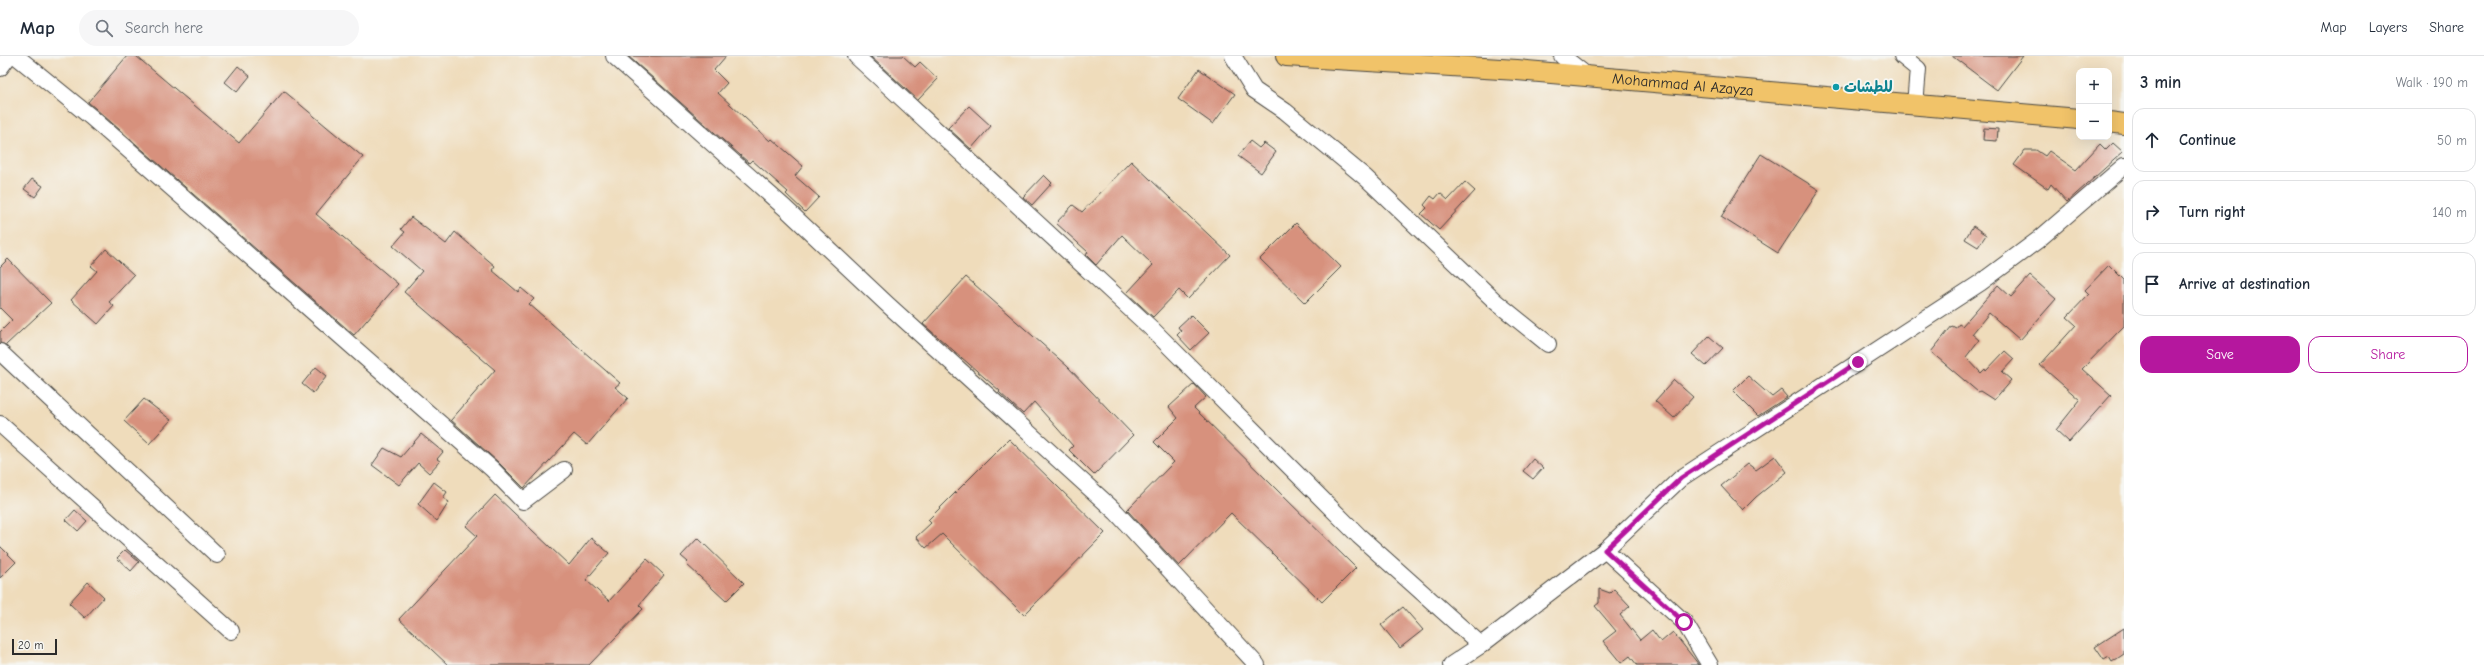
<!DOCTYPE html>
<meta charset="utf-8">
<style>
body{margin:0;font-family:"Comic Neue","Playpen Sans Arabic",sans-serif;background:#f6f6f7;color:#1f2937}
.controls{position:absolute;right:12px;top:12px;display:grid;overflow:hidden;border-radius:8px;box-shadow:0 4px 16px #0002}
.controls button{width:36px;height:36px;display:grid;place-items:center;padding:0;border:0;border-bottom:1px solid #e0e1e3;background:#fff;color:#1f2937;font:20px sans-serif}
.scale{position:absolute;left:12px;bottom:10px;width:45px;box-sizing:border-box;padding-left:4px;border:2px solid #2b2b2b;border-top:0;font-size:11px;line-height:14px;white-space:nowrap;color:#2b2b2b;-webkit-text-stroke:3px #f6f6f2;paint-order:stroke}
.stop{position:absolute;width:12px;height:12px;margin:-9px;border:3px solid #b5179e;border-radius:50%;background:#fff}
.stop.end{background:#b5179e;border-color:#fff;box-shadow:0 1px 4px #0008}
.list{margin:0;padding:0;list-style:none}
h2{display:flex;justify-content:space-between;align-items:center;height:52px;margin:0;padding:0 16px;font-size:17px}
h2 small{font-size:13px;font-weight:400;color:#747a83}
.list li{display:grid;grid-template-columns:26px 1fr auto;gap:12px;align-items:center;box-sizing:border-box;height:64px;margin:0 8px 8px;padding:0 8px;border:1px solid #e0e1e3;border-radius:12px}
.list b{display:block;font-size:15px;white-space:nowrap}
.list em{font-size:13px;font-style:normal;color:#747a83}
.actions{display:flex;gap:8px;padding:12px 16px}
.actions a{flex:1;padding:9px 0;border:1px solid #b5179e;border-radius:12px;text-align:center;font-size:14px;color:#b5179e}
.actions .main{background:#b5179e;color:#fff}
.icon{flex:none;width:22px;height:22px;fill:none;stroke:currentColor;stroke-width:2;stroke-linecap:round;stroke-linejoin:round}
.map{position:relative;flex:none;width:2124px;height:609px;overflow:hidden}
header{display:flex;align-items:center;gap:24px;box-sizing:border-box;height:56px;padding:0 20px;background:#fff;border-bottom:1px solid #e0e1e3}
header strong{font-size:19px}
nav{display:flex;gap:22px;margin-inline-start:auto;font-size:14px}
.search{width:280px;height:36px;background:#f6f6f7;display:flex;align-items:center;gap:10px;box-sizing:border-box;padding:0 14px;border-radius:22px;color:#747a83;font-size:15px}
main{display:flex}
aside{flex:1;background:#fff}
.map>svg:first-child{display:block}
.building{fill:#d7917d}
.lines{fill:none;stroke-linecap:round;stroke-linejoin:round}
.minor-casing{stroke:#484641;stroke-width:18}
.major-casing{stroke:#484641;stroke-width:22}
.minor{stroke:#fff;stroke-width:16}
.major{stroke:#f1c369;stroke-width:20}
.route{stroke:#b5179e;stroke-width:5}
.culture-dot{fill:#0f9aa8;stroke:#f6f6f2;stroke-width:1.5}
.labels{text-anchor:middle;dominant-baseline:central;stroke-width:3.5;stroke-linejoin:round;paint-order:stroke}
.street-label{font-size:15px;fill:#2b2b2b;stroke:#f6f6f2}
.culture-label{font-size:15px;font-weight:bold;fill:#0d838f;stroke:#f6f6f2;text-anchor:start}
</style>
<header>
<strong>Map</strong>
<div class="search"><svg class="icon" aria-label="search" viewBox="0 0 24 24"><circle cx="10" cy="10" r="6"/><path d="M15 15l6 6"/></svg>Search here</div>
<nav><a>Map</a><a>Layers</a><a>Share</a></nav>
</header>
<main>
<div class="map">
<svg width="2124" height="609" viewBox="0 0 2124 609">
<rect width="100%" height="100%" fill="#f6f6f2"/>
<filter id="ink" filterUnits="userSpaceOnUse"><feTurbulence type="fractalNoise" baseFrequency=".025" numOctaves="2"/><feDisplacementMap in="SourceGraphic" scale="8" xChannelSelector="R" yChannelSelector="G"/><feConvolveMatrix kernelMatrix="1 2 1 2 8 2 1 2 1" color-interpolation-filters="sRGB"/></filter>
<filter id="wash" filterUnits="userSpaceOnUse"><feTurbulence type="fractalNoise" baseFrequency=".012" numOctaves="4" result="noise"/><feDisplacementMap in="SourceGraphic" scale="16" xChannelSelector="R" yChannelSelector="G"/><feGaussianBlur stdDeviation="0.9" result="paint"/><feColorMatrix in="noise" values="0 0 0 0 0 0 0 0 0 0 0 0 0 0 0 0 0 1.4 0 .05"/><feComposite in="paint" operator="in"/></filter>
<g filter="url(#wash)">
<rect width="100%" height="100%" fill="#efdcbb"/>
<g id="blocks">
<!-- building -->
<g class="building">
<path d="M127,0H136L239,87L284,35L363,101L316,158L398,228L354,279L88,46Z"/>
<path d="M628,0H726L714,14L727,27L718,37L770,85L772,83L803,110L795,120L819,141L805,156L786,138L788,136L752,104L749,107Z"/>
<path d="M870,0H903L915,11L920,6L938,23L918,44Z"/>
<path d="M1952,0H2023L1997,34Z"/>
<path d="M238,10L250,20L237,36L225,26Z"/>
<path d="M1199,13L1235,38L1213,68L1178,43Z"/>
<path d="M969,50L991,70L971,93L948,72Z"/>
<path d="M1984,72L1998,73L1997,85L1983,84Z"/>
<path d="M1250,85L1259,92L1264,87L1276,96L1261,117L1238,100Z"/>
<path d="M2113,87L2123,96L2067,146L2051,128L2048,133L2014,109L2025,94H2036L2045,100L2049,95L2076,114L2100,88L2106,94Z"/>
<path d="M1761,98L1819,134L1778,197L1721,161Z"/>
<path d="M1131,105L1230,199L1188,243L1179,234L1153,261L1127,237L1153,209L1122,179L1096,209L1086,199L1088,196L1056,167L1073,149L1082,156Z"/>
<path d="M1044,119L1052,127L1032,149L1023,141Z"/>
<path d="M32,123L43,130L35,141L24,133Z"/>
<path d="M1465,126L1475,135L1439,174L1421,158L1427,152L1424,149L1431,140L1435,143L1440,137L1448,144Z"/>
<path d="M411,161L446,188L455,176L495,210L492,214L518,236L521,232L534,243L529,248L620,327L615,331L628,342L587,389L574,378L524,432L498,406L451,364L495,314L404,236L422,215L393,190L405,176L401,173Z"/>
<path d="M1296,167L1341,211L1305,247L1260,203Z"/>
<path d="M1973,170L1986,179L1978,191L1965,183Z"/>
<path d="M106,193L134,219L109,246L114,250L98,268L71,244L97,215L91,210Z"/>
<path d="M8,203L51,247L6,289L0,287V276L12,264L0,252V211Z"/>
<path d="M2109,209L2124,224V270L2082,313L2111,339L2069,386L2056,374L2080,344L2040,309L2076,269L2067,261L2089,238L2085,234Z"/>
<path d="M2030,220L2056,243L2020,284L1989,257L1972,278L1979,284L1966,301L1981,317L1985,313L1986,315L2005,295L2014,303L2002,316L2011,324L1994,344L1980,335L1978,336L1931,296L1952,270L1956,272L1959,268L1962,270L1998,229L2011,241Z"/>
<path d="M966,221L1067,310L1133,379L1094,419L1069,394L1073,390L1034,346L1023,358L999,336L1000,335L923,268Z"/>
<path d="M1191,259L1209,277L1191,294L1177,279L1181,275L1178,271Z"/>
<path d="M1709,280L1723,292L1706,310L1692,298Z"/>
<path d="M316,311L327,320L313,337L302,328Z"/>
<path d="M1748,320L1772,341L1781,334L1787,341L1758,360L1733,335Z"/>
<path d="M1674,324L1693,341L1674,362L1655,345Z"/>
<path d="M1194,328L1206,341L1194,352L1356,512L1322,546L1231,457L1179,510L1127,454L1174,406L1154,386L1178,362L1169,351Z"/>
<path d="M144,343L171,364L149,388L124,365Z"/>
<path d="M421,378L443,396L437,403L440,405L429,417L418,407L399,429L372,409L384,392L401,401Z"/>
<path d="M1009,383L1105,477L1024,559L942,478L926,492L916,481L931,467L928,464Z"/>
<path d="M1775,400L1787,416L1756,441L1743,454L1721,430L1748,408L1756,414Z"/>
<path d="M1533,403L1543,412L1533,423L1523,415Z"/>
<path d="M434,426L447,436L443,442L449,446L437,465L418,448Z"/>
<path d="M495,439L569,509L591,482L609,497L586,524L609,545L647,503L664,519L639,549L643,553L589,609H448L399,563L477,480L466,470Z"/>
<path d="M75,454L87,465L78,475L66,464Z"/>
<path d="M698,482L744,527L726,545L686,508L688,506L681,500Z"/>
<path d="M0,490L16,506L0,522Z"/>
<path d="M125,494L139,506L131,515L117,502Z"/>
<path d="M88,526L104,541L85,562L69,547Z"/>
<path d="M1599,533L1610,537L1614,533L1630,550L1620,559L1640,584L1652,574L1661,586L1673,576L1699,609H1637L1630,600L1621,607L1603,585L1616,575L1595,550L1599,547Z"/>
<path d="M1403,551L1423,574L1400,592L1381,569Z"/>
<path d="M2124,572V598L2112,606L2109,601L2104,604L2095,591Z"/>
</g>
</g>
</g>
<g filter="url(#ink)">
<use href="#blocks" fill-opacity="0" stroke="#484641" stroke-width="1"/>
<g class="lines">
<defs>
<g id="minor">
<path d="M16,0L91,61L492,413L523,445L564,414"/>
<path d="M614,0L785,152L887,248L1116,456L1257,609"/>
<path d="M856,0L1152,273L1359,480L1481,589"/>
<path d="M1233,0L1254,34L1285,55L1366,122L1496,246L1548,288"/>
<path d="M1562,0L1590,22"/>
<path d="M1902,0L1918,13L1915,49"/>
<path d="M0,12L9,0"/>
<path d="M0,296L217,499"/>
<path d="M0,368L231,575"/>
<path d="M1605,494L1684,566L1710,609"/>
<path d="M1451,609L1481,589L1605,494L1681,422L1980,227L2038,184L2124,110"/>
</g>
<g id="major">
<path id="s1" d="M1286,0L1517,14L2079,63"/>
<path d="M2109,66L2124,68"/>
</g>
</defs>
<!-- minor casing -->
<use href="#minor" class="minor-casing"/>
<!-- major casing -->
<use href="#major" class="major-casing"/>
<!-- minor -->
<use href="#minor" class="minor"/>
<!-- major -->
<use href="#major" class="major"/>
</g>
</g>
<g class="lines" filter="url(#ink)">
<!-- route -->
<path class="route" d="M1684,566L1605,494L1681,422L1858,306"/>
</g>
<!-- markers -->
<circle class="culture-dot" cx="1836" cy="31" r="4"/>
<g class="labels">
<!-- street labels -->
<g class="street-label">
<text stroke="none"><textPath href="#s1" startOffset="398">Mohammad Al Azayza</textPath></text>
</g>
<!-- culture labels -->
<g class="culture-label">
<text x="1844" y="31">للطشات</text>
</g>
</g>
</svg>
<div class="controls">
<button>+</button>
<button>−</button>
</div>
<div class="scale">20 m</div>
<div class="stop" style="left:1684px;top:566px"></div>
<div class="stop end" style="left:1858px;top:306px"></div>
</div>
<aside>
<h2>3 min<small>Walk · 190 m</small></h2>
<ul class="list">
<li><svg class="icon" aria-label="ahead" viewBox="0 0 24 24"><path d="M12 20V5M6 11l6-6 6 6"/></svg><div><b>Continue</b></div><em>50 m</em></li>
<li><svg class="icon" aria-label="right" viewBox="0 0 24 24"><path d="M7 20v-9h11M14 6l5 5-5 5"/></svg><div><b>Turn right</b></div><em>140 m</em></li>
<li><svg class="icon" aria-label="arrive" viewBox="0 0 24 24"><path d="M6 21V4h12l-3 4 3 4H6"/></svg><div><b>Arrive at destination</b></div></li>
</ul>
<div class="actions"><a class="main">Save</a><a>Share</a></div>
</aside>
</main>
